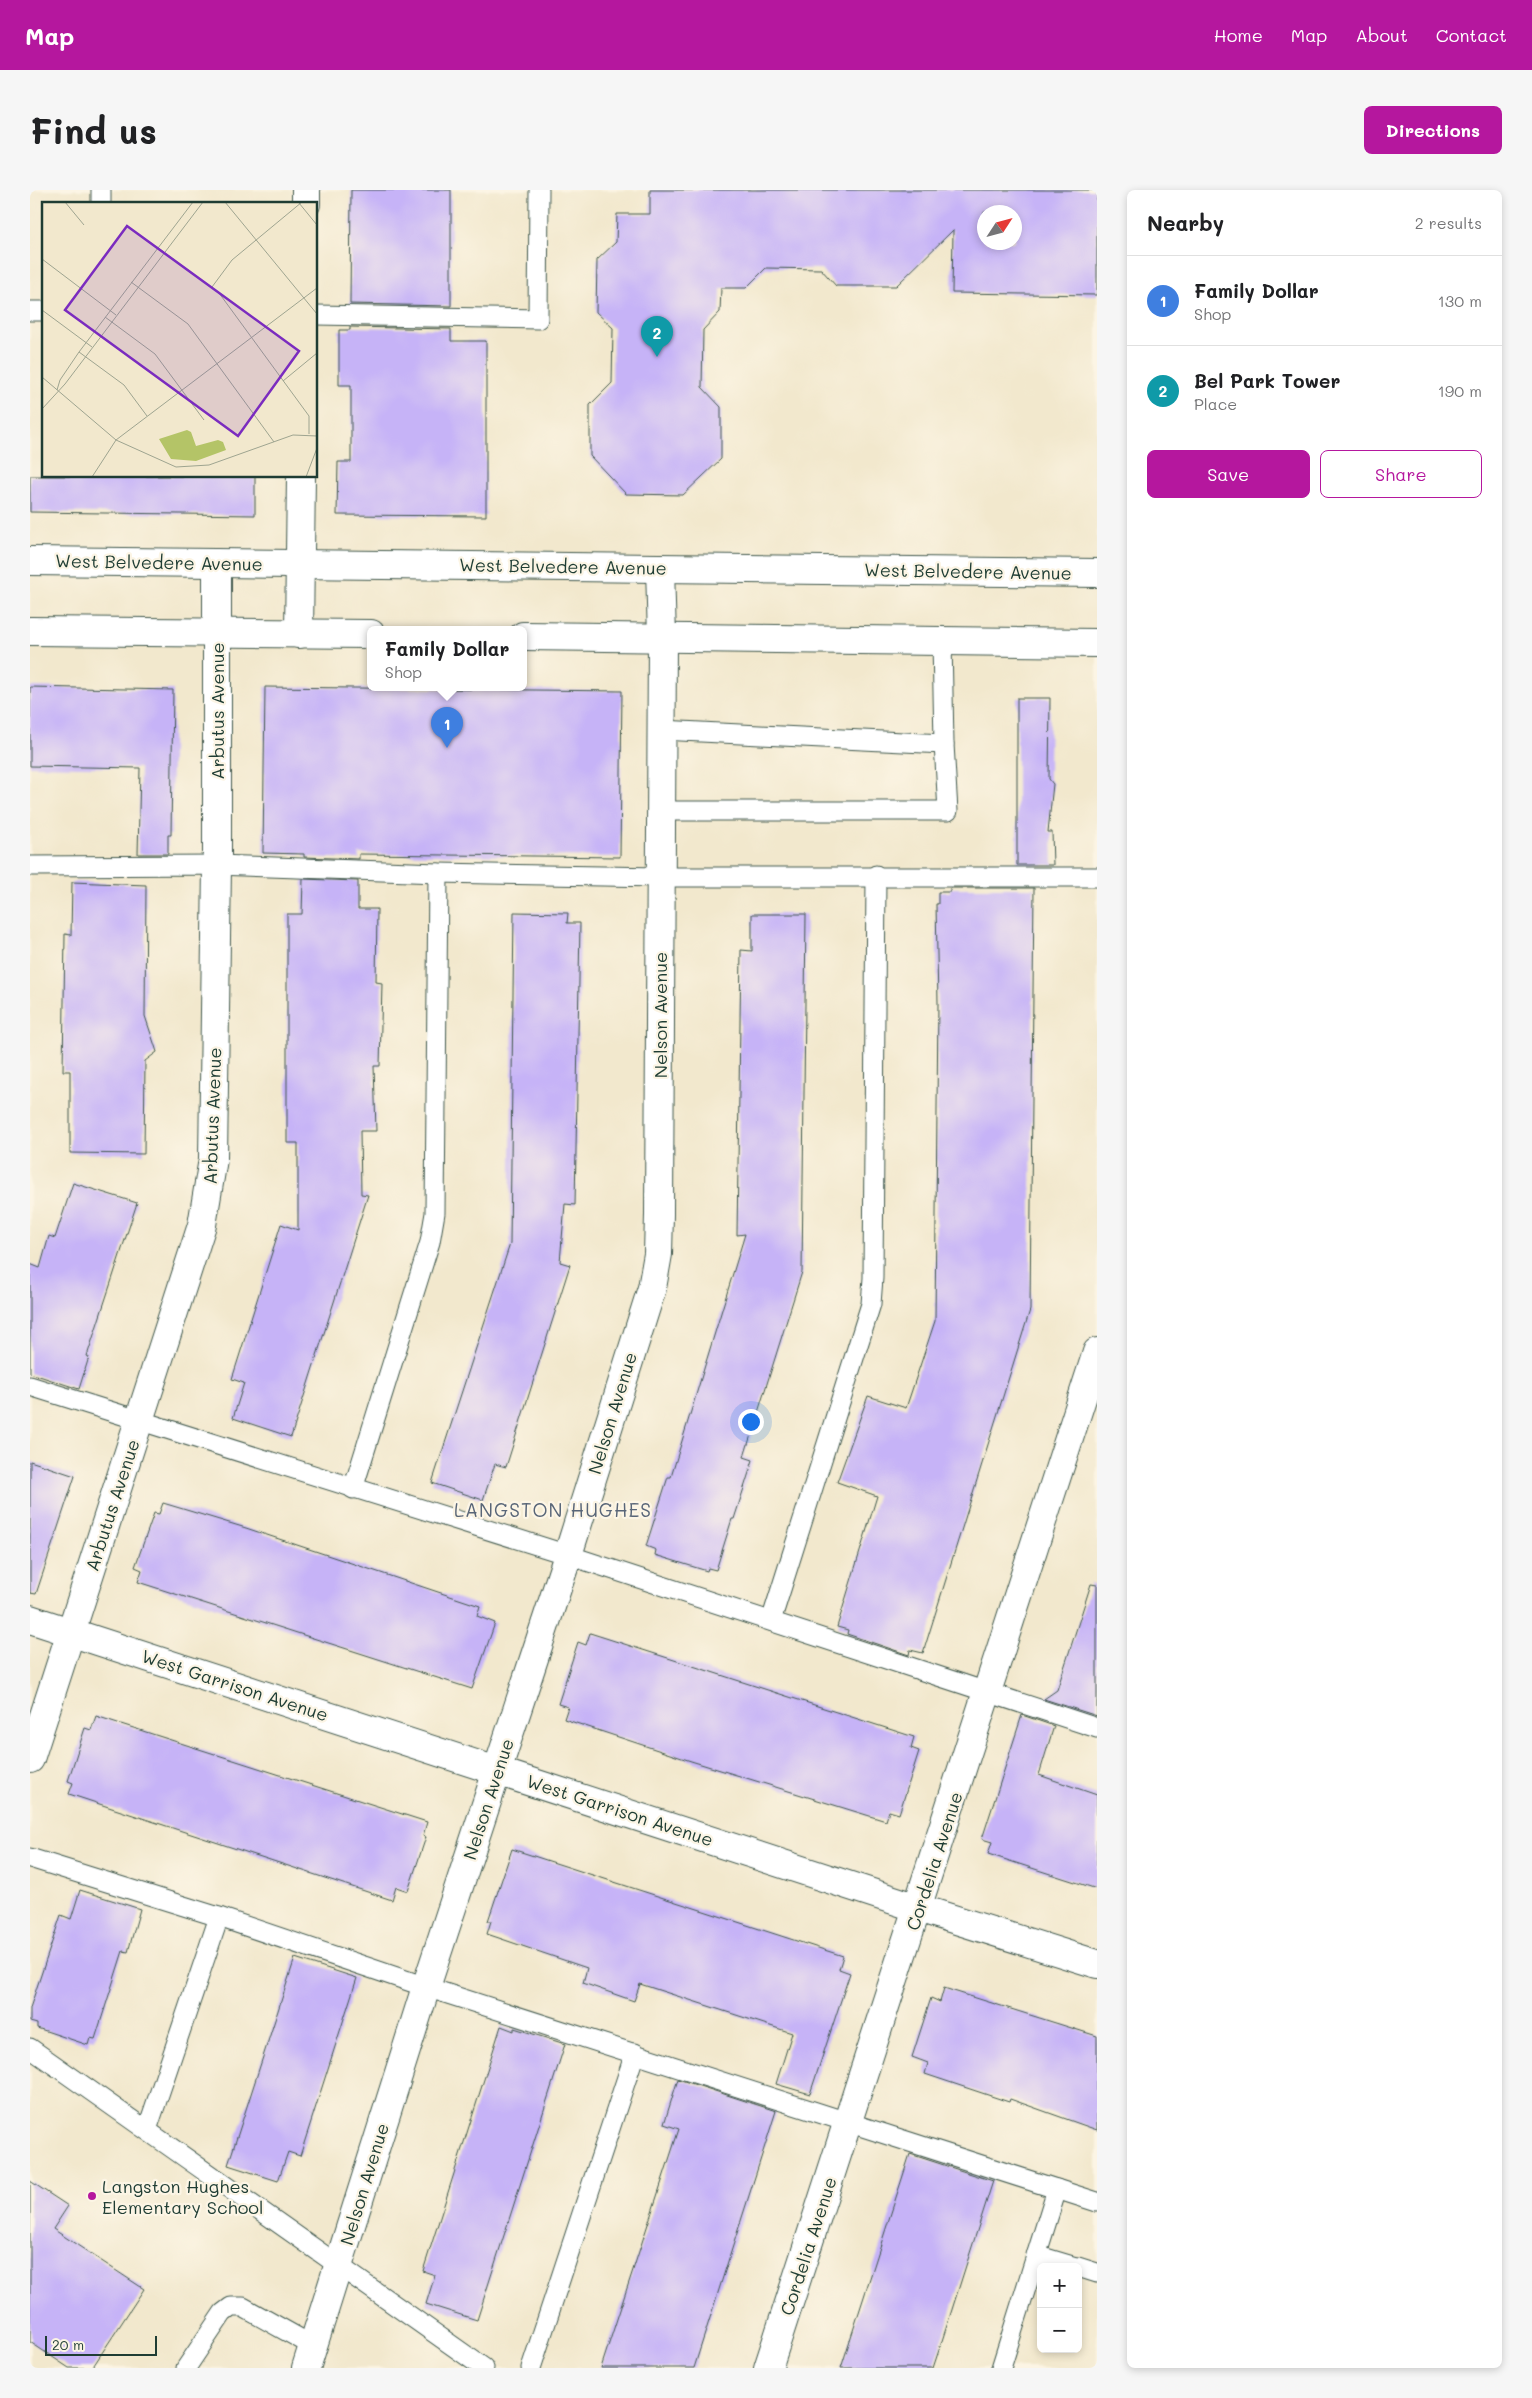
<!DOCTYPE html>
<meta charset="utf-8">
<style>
body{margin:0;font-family:Mali,sans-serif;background:#f6f6f6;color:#202124}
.controls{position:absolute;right:15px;bottom:15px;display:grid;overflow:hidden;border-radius:8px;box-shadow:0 2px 8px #0003}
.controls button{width:45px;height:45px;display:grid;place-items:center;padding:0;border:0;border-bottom:1px solid #e0e0e0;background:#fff;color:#202124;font:25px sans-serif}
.compass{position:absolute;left:947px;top:15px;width:45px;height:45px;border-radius:50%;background:#fff;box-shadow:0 2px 8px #0003;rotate:54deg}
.scale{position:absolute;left:15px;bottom:12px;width:112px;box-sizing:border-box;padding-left:5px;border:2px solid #1f3d34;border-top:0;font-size:14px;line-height:18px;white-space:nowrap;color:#1f3d34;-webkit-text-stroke:4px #fcf5e5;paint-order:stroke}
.you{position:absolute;left:720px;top:1231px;width:18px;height:18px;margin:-12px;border:4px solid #fff;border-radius:50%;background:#1a73e8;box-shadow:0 0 0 8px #1a73e833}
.badge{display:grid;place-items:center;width:32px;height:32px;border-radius:50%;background:#b5179e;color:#fff;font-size:16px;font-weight:700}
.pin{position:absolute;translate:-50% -41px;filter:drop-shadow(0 1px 2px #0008)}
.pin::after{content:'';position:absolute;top:26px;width:18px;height:15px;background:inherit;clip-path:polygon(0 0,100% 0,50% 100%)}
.popup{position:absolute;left:337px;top:436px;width:160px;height:65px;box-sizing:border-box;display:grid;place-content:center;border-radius:8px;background:#fff;filter:drop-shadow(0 1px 4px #0005);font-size:16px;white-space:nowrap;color:#757577}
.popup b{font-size:19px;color:#202124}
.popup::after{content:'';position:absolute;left:50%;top:100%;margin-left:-10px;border:10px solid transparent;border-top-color:#fff}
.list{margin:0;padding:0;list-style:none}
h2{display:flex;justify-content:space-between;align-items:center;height:65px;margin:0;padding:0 20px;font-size:21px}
h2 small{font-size:16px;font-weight:400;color:#757577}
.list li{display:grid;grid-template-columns:32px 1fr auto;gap:15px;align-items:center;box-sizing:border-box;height:90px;padding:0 20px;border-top:1px solid #e0e0e0}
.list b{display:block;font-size:19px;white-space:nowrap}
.list p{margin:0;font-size:16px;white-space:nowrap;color:#757577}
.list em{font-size:16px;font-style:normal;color:#757577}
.actions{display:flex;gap:10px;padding:15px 20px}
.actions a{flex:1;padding:11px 0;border:1px solid #b5179e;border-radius:8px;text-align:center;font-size:18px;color:#b5179e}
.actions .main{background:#b5179e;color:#fff}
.map{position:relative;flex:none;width:1067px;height:2178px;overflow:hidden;border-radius:8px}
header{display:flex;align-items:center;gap:30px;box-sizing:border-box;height:70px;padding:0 25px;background:#b5179e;color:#fff}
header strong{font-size:24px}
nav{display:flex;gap:28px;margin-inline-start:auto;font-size:18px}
.intro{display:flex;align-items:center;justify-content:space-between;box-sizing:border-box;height:120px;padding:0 30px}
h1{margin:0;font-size:35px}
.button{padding:12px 22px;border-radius:8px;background:#b5179e;color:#fff;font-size:18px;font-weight:700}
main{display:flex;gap:30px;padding:0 30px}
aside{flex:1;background:#fff;border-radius:8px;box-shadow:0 2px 8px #0003}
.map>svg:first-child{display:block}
.building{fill:#c6b3f7;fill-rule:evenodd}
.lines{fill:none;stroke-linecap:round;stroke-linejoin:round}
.lane-casing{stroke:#3f574b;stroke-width:21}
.street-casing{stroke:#3f574b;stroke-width:30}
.secondary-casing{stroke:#3f574b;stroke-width:30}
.lane{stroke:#fff;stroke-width:19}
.street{stroke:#fff;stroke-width:28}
.secondary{stroke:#fff;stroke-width:28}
.poi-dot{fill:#b5179e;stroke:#fcf5e5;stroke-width:2}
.labels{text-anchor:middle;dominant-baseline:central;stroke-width:4.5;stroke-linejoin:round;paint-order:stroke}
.street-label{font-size:18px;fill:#1f3d34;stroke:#fcf5e5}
.poi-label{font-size:18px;fill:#1f3d34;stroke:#fcf5e5;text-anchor:start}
.neighbourhood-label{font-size:19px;letter-spacing:1px;fill:#596678;stroke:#fcf5e5}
.inset-road{fill:none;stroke:#9ea490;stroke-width:1}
.view{fill:#7b2cbf;fill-opacity:0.15;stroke:#7b2cbf;stroke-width:2.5}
.inset-edge{fill:none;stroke:#1f3d34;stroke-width:2.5}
</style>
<header>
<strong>Map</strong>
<nav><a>Home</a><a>Map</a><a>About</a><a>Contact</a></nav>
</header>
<div class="intro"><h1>Find us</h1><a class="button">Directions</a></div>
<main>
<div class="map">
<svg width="1067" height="2178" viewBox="0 0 1067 2178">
<rect width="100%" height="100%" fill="#fcf5e5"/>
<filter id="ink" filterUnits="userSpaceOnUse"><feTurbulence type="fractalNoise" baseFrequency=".02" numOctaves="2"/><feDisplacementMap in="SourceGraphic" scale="10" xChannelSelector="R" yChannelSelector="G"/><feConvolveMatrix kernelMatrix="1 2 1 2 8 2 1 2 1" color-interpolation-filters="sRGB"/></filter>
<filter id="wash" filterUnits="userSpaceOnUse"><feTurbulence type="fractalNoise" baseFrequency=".0096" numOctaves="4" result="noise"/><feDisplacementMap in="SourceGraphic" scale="20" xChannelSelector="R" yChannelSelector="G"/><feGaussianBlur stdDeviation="1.12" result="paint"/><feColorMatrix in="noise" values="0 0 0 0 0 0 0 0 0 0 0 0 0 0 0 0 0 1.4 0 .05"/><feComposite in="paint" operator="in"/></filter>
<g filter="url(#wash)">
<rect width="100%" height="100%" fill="#f2e8cd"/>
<g id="blocks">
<!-- building -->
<g class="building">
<path d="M321,0H421V116L320,114Z"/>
<path d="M620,0H1067V105L922,103L923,40L866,96H806L791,79L736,78L716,98H691L690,122L673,140L672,197L691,217V269L653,305L596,304L560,266V215L582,193L583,138L566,122L567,70L586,52L587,24H620ZM954,22H984V52H954Z"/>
<path d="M320,137L421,139V151H456V326L307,325L308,272H321V195H309V140H320Z"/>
<path d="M0,286H225V325L0,322Z"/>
<path d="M0,497L143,500L141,645H138V664H108L110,578L0,576Z"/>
<path d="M235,497L592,501L590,667L329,664V669L274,667V664L233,663Z"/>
<path d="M987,508H1020L1019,589L1023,594L1018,642H1022L1023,675H987Z"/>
<path d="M273,689L328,691V719H347L346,792L352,793L350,876H344L346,941H330L331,1004L338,1005L261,1247L203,1228L214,1193L202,1189L251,1034L268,1040V953H257V724H272Z"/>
<path d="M42,692L116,695L115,826L127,862L115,871L114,964L40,963V881H33L35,744L41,745Z"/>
<path d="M920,698H1004L1000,1120L893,1463L880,1460L879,1465L817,1444L818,1440L807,1437L847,1306L807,1292L838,1206L876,1218L905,1131L908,813L906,714H908V702H920Z"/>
<path d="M484,722L538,723L537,733H550L545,1015L535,1014L530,1072L540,1075L476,1277L465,1274L453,1310L402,1293L480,1054Z"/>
<path d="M722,724H776L772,1082L714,1267L723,1270L704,1329H702L686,1380L678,1378L677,1381L625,1365L626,1360L616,1356L638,1287H641L715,1044L707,1045L711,760L722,761Z"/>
<path d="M43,993L107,1013L57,1166L59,1167L49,1199L0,1183V1074L10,1078L19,1046L25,1048Z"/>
<path d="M0,1271L45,1286L6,1404L0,1403Z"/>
<path d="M133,1313L216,1338L450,1416L447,1426L465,1433L442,1499L108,1392L112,1380L105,1377L124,1323L129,1324Z"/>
<path d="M1061,1394L1067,1395V1526L1014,1509L1027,1500Z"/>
<path d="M560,1443L884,1547L881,1558L889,1561L869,1624L859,1621L856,1631L661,1571L534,1529L538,1517L528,1514L548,1452L556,1455Z"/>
<path d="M992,1525L1024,1536L1009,1585L1067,1605V1699L958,1664L962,1652L952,1649Z"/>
<path d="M66,1526L397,1632L393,1646L396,1647L378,1701L366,1697L362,1710L39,1604L43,1593L38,1591L55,1538L61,1540Z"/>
<path d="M482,1659L813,1766L809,1779L820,1783L780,1904L746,1894L762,1843L610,1794L604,1811L553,1793L557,1778L457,1744L461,1731H458Z"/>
<path d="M50,1700L110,1719L98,1762L93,1761L65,1849L60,1848L58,1855L7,1838V1834L0,1832V1818L31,1725L41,1729Z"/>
<path d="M265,1768L327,1788L270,1966L258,1962L248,1991L198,1975Z"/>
<path d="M914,1798L1067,1846V1940L980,1909L979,1912L895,1884L898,1873L882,1867L901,1808L910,1812Z"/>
<path d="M471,1836L484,1841V1838L535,1854L447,2130L396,2114L405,2085L393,2081Z"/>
<path d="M648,1889L746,1921L664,2178H571L649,1939L634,1934Z"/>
<path d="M880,1964L963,1991L911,2154L903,2178H811Z"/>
<path d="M0,1991L38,2016L23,2039L114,2099L62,2178H39L0,2152Z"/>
</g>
</g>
</g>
<g filter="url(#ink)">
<use href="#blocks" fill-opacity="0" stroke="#3f574b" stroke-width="1"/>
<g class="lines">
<defs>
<g id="lane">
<path d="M71,14V0"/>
<path d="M0,121H14"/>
<path d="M286,125L508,129L509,0"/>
<path d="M631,540L914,554L912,451"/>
<path d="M631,621H918L914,554"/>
<path d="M0,676L187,675L408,683L630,687H1067"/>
<path d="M0,1196L538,1365L1067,1538"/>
<path d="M323,1299L400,1052L405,1023L408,683"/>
<path d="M741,1431L841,1114L843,1088L846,685"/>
<path d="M0,1668L189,1727L396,1797L1067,2012"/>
<path d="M0,1858L454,2178"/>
<path d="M117,1940L189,1727"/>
<path d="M1006,2065L1046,2077"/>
<path d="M1048,2077L1067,2083"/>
<path d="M156,2178L193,2123L201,2117H213L283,2156"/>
<path d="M501,2178L605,1863"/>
<path d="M971,2178L1027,1999"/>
</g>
<g id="street">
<path d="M276,14V0"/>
<path d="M269,444L271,286"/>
<path d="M0,1429L888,1718L1067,1774"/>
<path d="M0,1569L172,1035L183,969L187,675V374"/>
<path d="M276,2178L396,1797L538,1365L622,1098L628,1064L629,1024L632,448L630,378"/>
<path d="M738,2178L1067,1162"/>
</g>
<g id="secondary">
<path d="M0,371L1067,383"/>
<path d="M0,441L341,444"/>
<path d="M493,446L1067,453"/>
</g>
</defs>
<!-- lane casing -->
<use href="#lane" class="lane-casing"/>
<!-- street casing -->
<use href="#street" class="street-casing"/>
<!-- secondary casing -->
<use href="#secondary" class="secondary-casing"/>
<!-- lane -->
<use href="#lane" class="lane"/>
<!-- street -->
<use href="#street" class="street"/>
<!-- secondary -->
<use href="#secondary" class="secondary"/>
</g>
</g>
<!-- markers -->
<circle class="poi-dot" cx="62" cy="2006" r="5"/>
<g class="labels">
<!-- street labels -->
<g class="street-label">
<text transform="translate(129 372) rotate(1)">West Belvedere Avenue</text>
<text transform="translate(533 376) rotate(1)">West Belvedere Avenue</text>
<text transform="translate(938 381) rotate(1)">West Belvedere Avenue</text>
<text transform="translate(187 521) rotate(-90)">Arbutus Avenue</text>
<text transform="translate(630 825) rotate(-90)">Nelson Avenue</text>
<text transform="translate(182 926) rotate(-88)">Arbutus Avenue</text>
<text transform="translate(582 1223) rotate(-73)">Nelson Avenue</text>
<text transform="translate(82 1315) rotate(-72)">Arbutus Avenue</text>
<text transform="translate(205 1495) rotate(18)">West Garrison Avenue</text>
<text transform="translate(458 1609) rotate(-72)">Nelson Avenue</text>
<text transform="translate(590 1620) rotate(18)">West Garrison Avenue</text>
<text transform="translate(904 1671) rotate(-72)">Cordelia Avenue</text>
<text transform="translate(334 1994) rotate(-73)">Nelson Avenue</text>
<text transform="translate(778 2056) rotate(-72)">Cordelia Avenue</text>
</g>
<!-- poi labels -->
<g class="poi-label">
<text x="72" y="1996">Langston Hughes<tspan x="72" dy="21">Elementary School</tspan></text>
</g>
<!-- neighbourhood labels -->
<g class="neighbourhood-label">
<text x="523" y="1319">LANGSTON HUGHES</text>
</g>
</g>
<!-- overview -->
<g transform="translate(12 12)">
<rect width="275" height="275" fill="#f2e8cd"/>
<path d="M145,228L149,230L154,244L176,238L181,240L184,248L154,259L129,257L117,237Z" fill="#b4c467"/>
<path class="inset-road" d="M23,0L42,23M183,0L275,112M257,1L275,23M115,45L177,91L267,214V232M0,57L74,113M89,80L146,122L232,240M170,85L190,58L260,0M0,108L50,145M63,115L113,152L162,218M37,150L82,183L105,214M0,175L74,238L134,265L167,263L251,233L275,234M241,179L275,151M15,188L18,178L37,150L151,0M0,207L23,182L161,0M74,238L275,86M50,275L74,238M264,275L275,246"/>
<path class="view" d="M85,24L257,149L196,234L23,108Z"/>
<rect width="275" height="275" class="inset-edge"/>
</g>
</svg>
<div class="controls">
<button>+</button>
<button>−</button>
</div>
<svg class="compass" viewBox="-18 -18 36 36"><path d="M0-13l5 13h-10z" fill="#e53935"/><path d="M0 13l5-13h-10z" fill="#757577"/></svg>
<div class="scale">20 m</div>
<div class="you"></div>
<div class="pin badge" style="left:417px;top:558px;background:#3f7fe0">1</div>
<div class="popup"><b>Family Dollar</b>Shop</div>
<div class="pin badge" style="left:627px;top:167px;background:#0f9aa8">2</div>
</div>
<aside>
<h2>Nearby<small>2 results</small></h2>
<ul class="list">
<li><span class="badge" style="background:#3f7fe0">1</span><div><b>Family Dollar</b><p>Shop</p></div><em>130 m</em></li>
<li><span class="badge" style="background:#0f9aa8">2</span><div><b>Bel Park Tower</b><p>Place</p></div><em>190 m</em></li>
</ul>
<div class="actions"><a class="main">Save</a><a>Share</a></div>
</aside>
</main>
